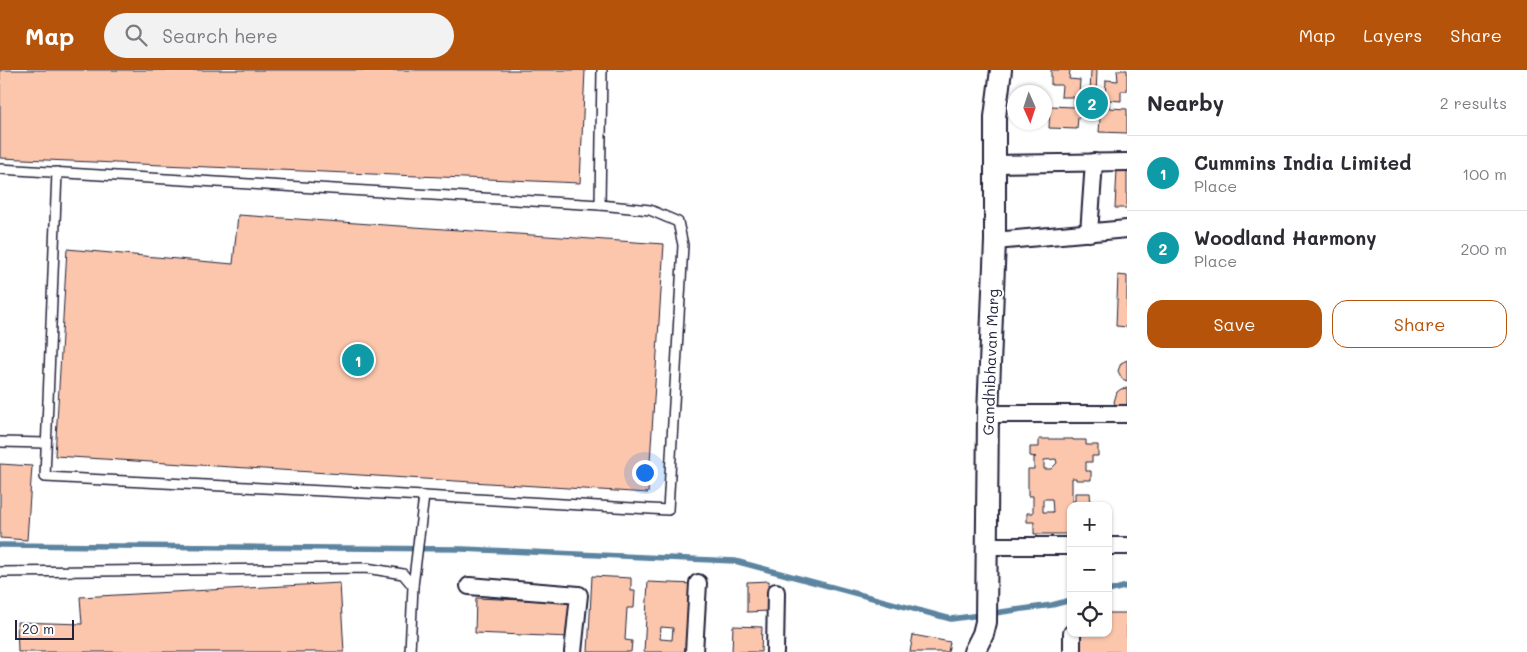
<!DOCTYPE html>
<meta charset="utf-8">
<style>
body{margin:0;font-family:Mali,sans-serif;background:#f2f2f3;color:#2b2b33}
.controls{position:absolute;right:15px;bottom:15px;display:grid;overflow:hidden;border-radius:10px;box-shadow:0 1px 4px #0004}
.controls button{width:45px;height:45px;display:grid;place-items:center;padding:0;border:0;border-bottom:1px solid #e1e1e2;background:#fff;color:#2b2b33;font:25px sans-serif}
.compass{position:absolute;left:1007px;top:15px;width:45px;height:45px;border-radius:50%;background:#fff;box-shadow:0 1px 4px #0004;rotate:177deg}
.scale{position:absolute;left:15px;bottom:12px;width:59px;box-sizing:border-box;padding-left:5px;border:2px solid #22223b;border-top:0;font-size:14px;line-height:18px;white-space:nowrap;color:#22223b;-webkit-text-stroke:4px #fff;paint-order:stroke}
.you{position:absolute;left:644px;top:402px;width:18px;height:18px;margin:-12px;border:4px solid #fff;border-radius:50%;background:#1a73e8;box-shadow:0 0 0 8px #1a73e833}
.badge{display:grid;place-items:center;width:32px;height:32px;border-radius:50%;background:#b45309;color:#fff;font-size:16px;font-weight:700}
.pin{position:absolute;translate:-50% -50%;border:2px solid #fff;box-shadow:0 1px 5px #0006}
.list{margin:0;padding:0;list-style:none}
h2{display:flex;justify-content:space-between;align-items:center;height:65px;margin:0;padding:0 20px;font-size:21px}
h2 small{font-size:16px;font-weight:400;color:#7c7c81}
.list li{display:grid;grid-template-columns:32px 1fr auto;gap:15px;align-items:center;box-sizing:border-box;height:75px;padding:0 20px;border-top:1px solid #e1e1e2}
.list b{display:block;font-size:19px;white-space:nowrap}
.list p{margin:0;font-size:16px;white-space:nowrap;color:#7c7c81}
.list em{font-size:16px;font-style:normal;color:#7c7c81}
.actions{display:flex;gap:10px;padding:15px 20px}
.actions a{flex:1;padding:11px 0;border:1px solid #b45309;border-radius:15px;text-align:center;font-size:18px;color:#b45309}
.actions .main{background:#b45309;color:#fff}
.icon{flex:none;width:28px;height:28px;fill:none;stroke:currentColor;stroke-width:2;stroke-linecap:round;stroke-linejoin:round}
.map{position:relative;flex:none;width:1127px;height:582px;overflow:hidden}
header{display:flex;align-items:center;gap:30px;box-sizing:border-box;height:70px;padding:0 25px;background:#b45309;color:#fff}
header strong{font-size:24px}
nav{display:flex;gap:28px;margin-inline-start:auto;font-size:18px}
.search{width:350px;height:45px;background:#f2f2f3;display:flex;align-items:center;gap:12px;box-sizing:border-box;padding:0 18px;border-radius:28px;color:#7c7c81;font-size:19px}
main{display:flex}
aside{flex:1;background:#fff}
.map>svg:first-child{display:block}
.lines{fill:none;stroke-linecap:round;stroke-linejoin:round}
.stream{stroke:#5c84a0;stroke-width:5.5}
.building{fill:#fbc6ac;stroke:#22223b;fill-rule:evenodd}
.service-casing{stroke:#22223b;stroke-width:12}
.minor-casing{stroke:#22223b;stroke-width:20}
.tertiary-casing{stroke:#22223b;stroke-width:24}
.service{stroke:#fff;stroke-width:9}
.minor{stroke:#fff;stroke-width:16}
.tertiary{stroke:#fff;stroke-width:20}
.labels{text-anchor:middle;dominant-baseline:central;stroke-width:4;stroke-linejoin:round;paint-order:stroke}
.street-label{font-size:15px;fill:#22223b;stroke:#fff}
</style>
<header>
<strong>Map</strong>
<div class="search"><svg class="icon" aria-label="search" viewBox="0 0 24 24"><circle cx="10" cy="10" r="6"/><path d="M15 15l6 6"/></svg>Search here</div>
<nav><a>Map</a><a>Layers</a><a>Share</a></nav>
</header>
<main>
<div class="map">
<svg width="1127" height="582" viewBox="0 0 1127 582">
<rect width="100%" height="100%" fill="#fff"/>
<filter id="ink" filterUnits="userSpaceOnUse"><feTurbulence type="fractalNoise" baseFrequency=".02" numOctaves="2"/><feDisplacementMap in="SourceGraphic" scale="10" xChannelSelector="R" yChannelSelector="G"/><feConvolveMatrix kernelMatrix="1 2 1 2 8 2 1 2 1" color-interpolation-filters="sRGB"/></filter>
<g filter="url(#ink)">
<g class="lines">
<!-- stream -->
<g class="stream">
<path d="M0,475L462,479L735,491L951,549L1052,535L1071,530"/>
<path d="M1108,521L1127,516"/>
</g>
</g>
<!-- building -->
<g class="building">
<path d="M0,0H585L580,113L0,88Z"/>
<path d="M1051,0H1070L1069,9L1080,10L1079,25H1090L1091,0H1097L1096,26L1105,27L1106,10L1118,11L1117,0H1127V21H1121V31L1109,30V38L1127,39V63L1099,62L1100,48L1078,47L1077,59L1049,58L1050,36L1074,37V27H1061L1062,15H1051Z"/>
<path d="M1117,100L1127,101V138H1115Z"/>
<path d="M238,145L664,174L648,423L55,386L67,179L233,194Z"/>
<path d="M1118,205L1127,206V257L1116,256Z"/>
<path d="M1127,290V311L1122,309L1118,301L1121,293Z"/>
<path d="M1127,318V343L1116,336L1114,332L1117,322L1121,319Z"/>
<path d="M1039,369H1073V370H1086V375H1098V386H1092V392H1086V401H1091V410H1076V408H1072V431H1075V423H1090L1091,436H1071V464H1034V452H1027V443H1033V426H1028V399H1034V387H1036L1030,386V377H1039ZM1056,389L1057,393L1051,399H1044V390ZM1043,429H1052L1053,442H1043Z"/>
<path d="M0,394L32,396L27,470L0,468Z"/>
<path d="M592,506L631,508V521H635L634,538H627L625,570L632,571L631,582H588Z"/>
<path d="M769,511L770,541L747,542V512Z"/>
<path d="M648,512L693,514L690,582H644ZM661,557L673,558L672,570L660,569Z"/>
<path d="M340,513L344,582H18L17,552L82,554L80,527Z"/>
<path d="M476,528L572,532L570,567L475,563Z"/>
<path d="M1108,543H1127V582H1079L1078,563H1108Z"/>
<path d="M733,556L762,557L761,582H732Z"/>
<path d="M913,565L950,572L948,582H910Z"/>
</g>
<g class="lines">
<defs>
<g id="service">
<path d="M0,99L600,135L650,140L678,152L683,175L668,440L424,426L413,516"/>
<path d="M57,102L45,407L424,426"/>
<path d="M600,135L602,0"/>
<path d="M0,372L46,373"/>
<path d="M0,502L366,498L403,504L413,516L410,582"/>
</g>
<g id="minor">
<path d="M995,94L1127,92"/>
<path d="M1089,163L1094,92"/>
<path d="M995,171L1127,159"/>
<path d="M988,344H1127"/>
<path d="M987,476H1071"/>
<path d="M1108,476H1127"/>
<path d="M469,516L579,525L573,582"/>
<path d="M1072,563V582"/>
<path d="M694,582L698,513"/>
<path d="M775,582L776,522"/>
</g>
<path id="tertiary" d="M974,582L983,564L986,552L988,344L995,171V47L1001,0"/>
</defs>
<!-- service casing -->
<use href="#service" class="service-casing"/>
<!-- minor casing -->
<use href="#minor" class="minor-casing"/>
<!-- tertiary casing -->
<use href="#tertiary" class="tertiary-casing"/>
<!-- service -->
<use href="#service" class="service"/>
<!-- minor -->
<use href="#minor" class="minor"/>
<!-- tertiary -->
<use href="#tertiary" class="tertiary"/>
</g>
</g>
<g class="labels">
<!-- street labels -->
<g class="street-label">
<text transform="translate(990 292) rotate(-88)">Gandhibhavan Marg</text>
</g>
</g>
</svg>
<div class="controls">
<button>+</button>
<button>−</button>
<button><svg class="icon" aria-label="locate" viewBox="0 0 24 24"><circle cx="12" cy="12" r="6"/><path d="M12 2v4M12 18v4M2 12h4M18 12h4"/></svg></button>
</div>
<svg class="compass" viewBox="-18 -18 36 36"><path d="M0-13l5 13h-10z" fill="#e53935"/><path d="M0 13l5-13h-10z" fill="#7c7c81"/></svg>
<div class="scale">20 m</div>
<div class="you"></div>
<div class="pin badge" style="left:358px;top:290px;background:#0f9aa8">1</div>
<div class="pin badge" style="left:1092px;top:33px;background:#0f9aa8">2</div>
</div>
<aside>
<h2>Nearby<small>2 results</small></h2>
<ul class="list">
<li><span class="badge" style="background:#0f9aa8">1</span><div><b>Cummins India Limited</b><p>Place</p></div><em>100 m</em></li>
<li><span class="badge" style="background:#0f9aa8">2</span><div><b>Woodland Harmony</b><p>Place</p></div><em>200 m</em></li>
</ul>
<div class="actions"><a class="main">Save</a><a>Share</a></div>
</aside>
</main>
